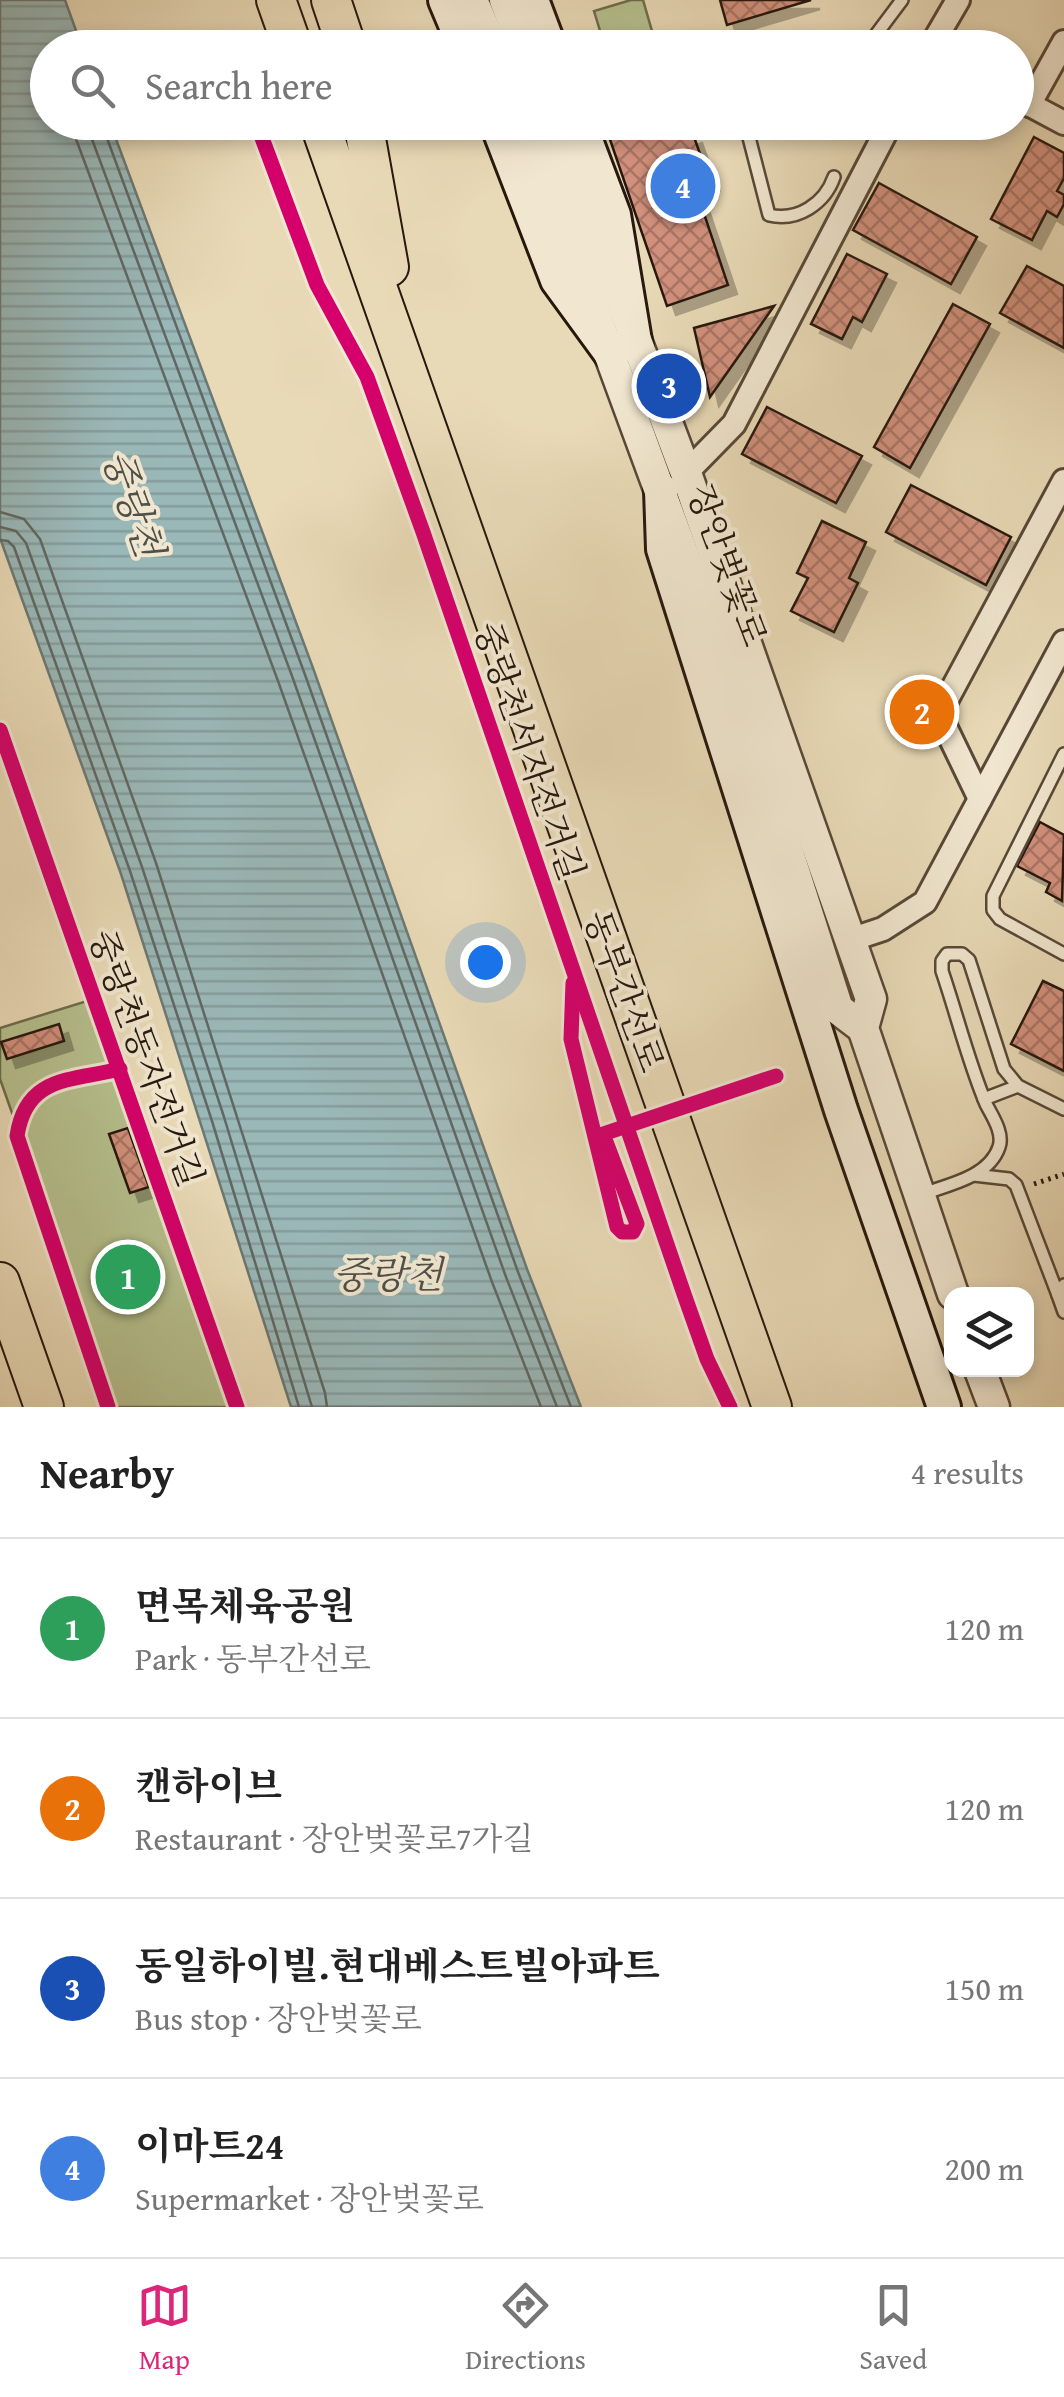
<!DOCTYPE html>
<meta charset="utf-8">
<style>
body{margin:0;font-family:"Gentium Book Plus","Noto Serif KR",serif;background:#f6f6f6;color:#222}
.controls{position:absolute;right:30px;bottom:30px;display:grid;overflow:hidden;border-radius:20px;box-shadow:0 5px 15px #0003}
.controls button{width:90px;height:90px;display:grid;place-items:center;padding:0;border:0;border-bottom:2px solid #e0e0e0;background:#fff;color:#222;font:50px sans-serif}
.you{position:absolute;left:485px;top:962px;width:35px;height:35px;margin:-25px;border:8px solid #fff;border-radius:50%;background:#1a73e8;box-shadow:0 0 0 15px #1a73e833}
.badge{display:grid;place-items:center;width:65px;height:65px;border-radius:50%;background:#db2777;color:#fff;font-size:32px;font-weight:700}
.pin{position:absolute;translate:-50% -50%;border:5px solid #fff;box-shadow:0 2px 10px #0006}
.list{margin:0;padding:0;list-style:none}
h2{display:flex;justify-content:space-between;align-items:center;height:130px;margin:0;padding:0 40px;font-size:42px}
h2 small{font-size:32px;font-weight:400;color:#767676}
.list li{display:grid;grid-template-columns:65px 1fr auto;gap:30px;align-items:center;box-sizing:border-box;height:180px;padding:0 40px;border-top:2px solid #e0e0e0}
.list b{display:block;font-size:38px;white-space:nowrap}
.list p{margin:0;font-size:32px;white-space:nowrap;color:#767676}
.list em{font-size:32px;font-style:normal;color:#767676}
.icon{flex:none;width:55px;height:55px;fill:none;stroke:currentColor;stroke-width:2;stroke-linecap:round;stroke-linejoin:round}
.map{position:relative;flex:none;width:1064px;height:1407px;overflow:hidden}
.search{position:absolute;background:#fff;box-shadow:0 5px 15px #0003;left:30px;right:30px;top:30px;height:110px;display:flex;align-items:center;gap:25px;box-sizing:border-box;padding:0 35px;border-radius:55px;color:#767676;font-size:38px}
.sheet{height:850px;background:#fff}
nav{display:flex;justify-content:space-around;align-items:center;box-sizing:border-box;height:140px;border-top:2px solid #e0e0e0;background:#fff;font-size:28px;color:#767676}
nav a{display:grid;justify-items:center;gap:5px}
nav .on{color:#db2777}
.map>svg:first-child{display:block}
.green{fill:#b6c08e;stroke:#6e6c4e;stroke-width:2.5}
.water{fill:url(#water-rules);stroke:#6c7874;stroke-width:2.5}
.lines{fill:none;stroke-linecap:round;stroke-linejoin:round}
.shore{stroke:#606863;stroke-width:2.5}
.building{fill:url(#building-cross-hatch);stroke:#27180e;stroke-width:2.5;filter:url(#shadow)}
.service-casing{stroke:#584838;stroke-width:16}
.minor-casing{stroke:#584838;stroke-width:28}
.tertiary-casing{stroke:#584838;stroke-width:35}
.secondary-casing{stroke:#27180e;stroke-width:38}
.trunk-casing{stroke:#27180e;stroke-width:42}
.path{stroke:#27180e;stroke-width:5;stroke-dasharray:2.5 5;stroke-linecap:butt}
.service{stroke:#f1e7d0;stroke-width:11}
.minor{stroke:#f1e7d0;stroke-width:22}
.tertiary{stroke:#f1e7d0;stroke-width:30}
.secondary{stroke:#f1e7d0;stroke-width:32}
.trunk{stroke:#e9dab7;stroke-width:38}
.cycleway-casing{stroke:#f1e7d0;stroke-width:21}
.cycleway{stroke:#d6006c;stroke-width:15}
.labels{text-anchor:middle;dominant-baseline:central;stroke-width:8;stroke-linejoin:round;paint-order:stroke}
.street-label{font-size:35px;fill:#27180e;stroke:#f1e7d0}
.water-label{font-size:38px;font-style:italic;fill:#4f504a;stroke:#f1e7d0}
</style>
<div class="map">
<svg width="1064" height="1407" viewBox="0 0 1064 1407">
<defs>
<pattern id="water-rules" width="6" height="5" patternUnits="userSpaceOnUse" patternTransform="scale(2.5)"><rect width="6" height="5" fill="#9ab8b8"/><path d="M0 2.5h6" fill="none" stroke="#859d9d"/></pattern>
<pattern id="building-cross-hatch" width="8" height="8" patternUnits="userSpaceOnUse" patternTransform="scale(2.5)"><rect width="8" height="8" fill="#d2917d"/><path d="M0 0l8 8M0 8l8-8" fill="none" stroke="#aa7565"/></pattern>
<filter id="shadow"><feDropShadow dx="9" dy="9" stdDeviation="0" flood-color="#0004"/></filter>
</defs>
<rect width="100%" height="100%" fill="#e9dab7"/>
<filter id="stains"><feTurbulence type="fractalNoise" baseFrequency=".002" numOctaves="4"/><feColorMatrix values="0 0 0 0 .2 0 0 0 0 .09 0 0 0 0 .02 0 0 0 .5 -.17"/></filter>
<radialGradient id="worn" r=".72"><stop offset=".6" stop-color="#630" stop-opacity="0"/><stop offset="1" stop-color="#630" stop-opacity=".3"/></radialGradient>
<!-- green -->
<g class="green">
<path d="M631,0H643L654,38L621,47H605L594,11Z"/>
<path d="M87,1001L133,1122L230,1407H116L0,1079V1028Z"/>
</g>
<!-- water -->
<path class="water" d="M0,0H65L82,47L48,48V122L110,123L313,668L527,1269L581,1407H291L121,874L0,538Z"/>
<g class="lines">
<!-- shore -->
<g class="shore">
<path d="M74,122L76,139L278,681L492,1282L541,1407"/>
<path d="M89,122L90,134L292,676L506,1277L557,1407"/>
<path d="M101,122L304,672L518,1272L571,1407"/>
<path d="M0,512L24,519L40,539L156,863L325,1393L327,1407"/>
<path d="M0,527L16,531L26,543L142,867L224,1117L312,1407"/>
<path d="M0,540L8,541L14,547L130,871L212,1121L299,1407"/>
</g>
</g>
<!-- building -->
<g class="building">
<path d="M720,0H811L727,25Z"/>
<path d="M604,122H677L682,138L693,134L710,182L695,187L728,285L667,306Z"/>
<path d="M1034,137L1064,153V178L1057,191L1064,195V204L1057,217L1047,211L1032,240L991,219Z"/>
<path d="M879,183L977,237L951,284L853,230Z"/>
<path d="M847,254L887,274L862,322L853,317L842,339L811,324Z"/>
<path d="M1027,266L1064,286V348L1000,313Z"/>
<path d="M953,304L990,324L910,468L874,447Z"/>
<path d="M774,306L710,397L694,328Z"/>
<path d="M767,407L862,456L836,503L742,454Z"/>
<path d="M911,485L1011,537L986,585L886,532Z"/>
<path d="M822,521L866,542L849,578L858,583L834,632L791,611L808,578L797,573Z"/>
<path d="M1040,822L1064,835L1062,901L1046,892L1050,883L1017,866Z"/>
<path d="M1043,981L1064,991V1071L1011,1044Z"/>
<path d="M59,1024L64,1041L7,1059L1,1042Z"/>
<path d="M128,1128L149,1187L130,1193L109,1134Z"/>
</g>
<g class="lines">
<defs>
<g id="service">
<path d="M866,48L902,0"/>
<path d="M745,122L769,215C798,222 825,203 834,177"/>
<path d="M1064,754L993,896V910L1000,919L1064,954"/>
<path d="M984,1099L1018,1086"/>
<path d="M974,1175L1009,1179L1016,1185L1058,1295L1064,1285"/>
<path d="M922,1194C948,1185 989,1177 999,1147C1004,1133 992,1116 986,1104C968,1061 957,1015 942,971V961L947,954H962L969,960L1004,1069L1018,1086L1064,1109"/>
<path d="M1058,1295L1064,1312"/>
</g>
<g id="minor">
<path d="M930,48L958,0"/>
<path d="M1019,99L1064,123"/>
<path d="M1029,105L1064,42"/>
<path d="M686,473L734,424L891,122"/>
<path d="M980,799L939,714L1064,481"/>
<path d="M850,940L883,929L925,902L1064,642"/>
</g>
<g id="tertiary">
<path d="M472,0L493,48"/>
<path d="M505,0L524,48"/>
<path d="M524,122L756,752L838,1009L863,1028"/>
<path d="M554,122L686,473L871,999L863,1028L953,1294"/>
<path d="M980,1370L994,1407"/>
</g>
<g id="secondary">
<path d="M445,0L465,48"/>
<path d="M532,0L550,48"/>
<path d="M496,122L557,280L611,354"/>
<path d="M579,122L614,215L636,347"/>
<path d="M661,490L663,549L841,1110L944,1407"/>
</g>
<g id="trunk">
<path d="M276,0L293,48"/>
<path d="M331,0L347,48"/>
<path d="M319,122L772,1407"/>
<path d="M363,122L389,267"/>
<path d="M0,1282L44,1407"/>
</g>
</defs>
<!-- service casing -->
<use href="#service" class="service-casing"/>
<!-- minor casing -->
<use href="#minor" class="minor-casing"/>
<!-- tertiary casing -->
<use href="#tertiary" class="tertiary-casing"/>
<!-- secondary casing -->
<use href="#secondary" class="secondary-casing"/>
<!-- trunk casing -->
<use href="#trunk" class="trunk-casing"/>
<!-- path -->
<path class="path" d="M1034,1184L1064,1174"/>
<!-- service -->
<use href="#service" class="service"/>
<!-- minor -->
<use href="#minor" class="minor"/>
<!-- tertiary -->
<use href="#tertiary" class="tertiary"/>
<!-- secondary -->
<use href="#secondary" class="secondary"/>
<!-- trunk -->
<use href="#trunk" class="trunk"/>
<defs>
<g id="cycleway">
<path d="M256,122L317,285L367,377L423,532L684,1294L707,1359L730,1407"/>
<path d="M0,730L237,1407"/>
<path d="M573,983L571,1039L617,1227L622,1232H633L637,1224L603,1134L776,1076"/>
<path d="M108,1407L17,1136C26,1075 72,1081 120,1069"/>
</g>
</defs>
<!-- cycleway casing -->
<use href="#cycleway" class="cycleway-casing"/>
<!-- cycleway -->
<use href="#cycleway" class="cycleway"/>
</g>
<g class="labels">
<!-- street labels -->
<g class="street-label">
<text transform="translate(728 565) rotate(70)">장안벚꽃로</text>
<text transform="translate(530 751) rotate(71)">중랑천서자전거길</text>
<text transform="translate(625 991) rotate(70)">동부간선로</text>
<text transform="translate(147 1058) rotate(70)">중랑천동자전거길</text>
</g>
<!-- water labels -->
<g class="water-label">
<text transform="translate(134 503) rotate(71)">중랑천</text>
<text x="388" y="1274">중랑천</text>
</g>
</g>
<rect width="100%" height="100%" filter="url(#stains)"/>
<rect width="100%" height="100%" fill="url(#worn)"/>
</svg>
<div class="controls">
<button><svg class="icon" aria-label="layers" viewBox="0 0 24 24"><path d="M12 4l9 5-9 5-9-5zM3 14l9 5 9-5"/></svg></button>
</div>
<div class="you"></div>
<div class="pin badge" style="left:128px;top:1277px;background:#2e9e5b">1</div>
<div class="pin badge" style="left:922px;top:712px;background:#e8710a">2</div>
<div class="pin badge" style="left:669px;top:386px;background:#1a4fb4">3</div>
<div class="pin badge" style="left:683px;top:186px;background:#3f7fe0">4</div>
<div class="search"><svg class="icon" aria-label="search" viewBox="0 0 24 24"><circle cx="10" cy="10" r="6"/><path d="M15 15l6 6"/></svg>Search here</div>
</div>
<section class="sheet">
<h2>Nearby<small>4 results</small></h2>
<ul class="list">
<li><span class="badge" style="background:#2e9e5b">1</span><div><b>면목체육공원</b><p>Park · 동부간선로</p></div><em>120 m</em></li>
<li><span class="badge" style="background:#e8710a">2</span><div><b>캔하이브</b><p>Restaurant · 장안벚꽃로7가길</p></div><em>120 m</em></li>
<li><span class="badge" style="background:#1a4fb4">3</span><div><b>동일하이빌.현대베스트빌아파트</b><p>Bus stop · 장안벚꽃로</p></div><em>150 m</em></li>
<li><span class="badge" style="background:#3f7fe0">4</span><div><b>이마트24</b><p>Supermarket · 장안벚꽃로</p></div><em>200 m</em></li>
</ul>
</section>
<nav>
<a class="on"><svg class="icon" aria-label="map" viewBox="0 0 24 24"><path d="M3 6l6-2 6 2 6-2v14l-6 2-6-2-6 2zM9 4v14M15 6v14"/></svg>Map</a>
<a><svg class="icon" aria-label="directions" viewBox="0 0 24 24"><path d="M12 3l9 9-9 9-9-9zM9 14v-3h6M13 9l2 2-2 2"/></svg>Directions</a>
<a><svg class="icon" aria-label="saved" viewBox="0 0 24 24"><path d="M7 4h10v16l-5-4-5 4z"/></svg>Saved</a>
</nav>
